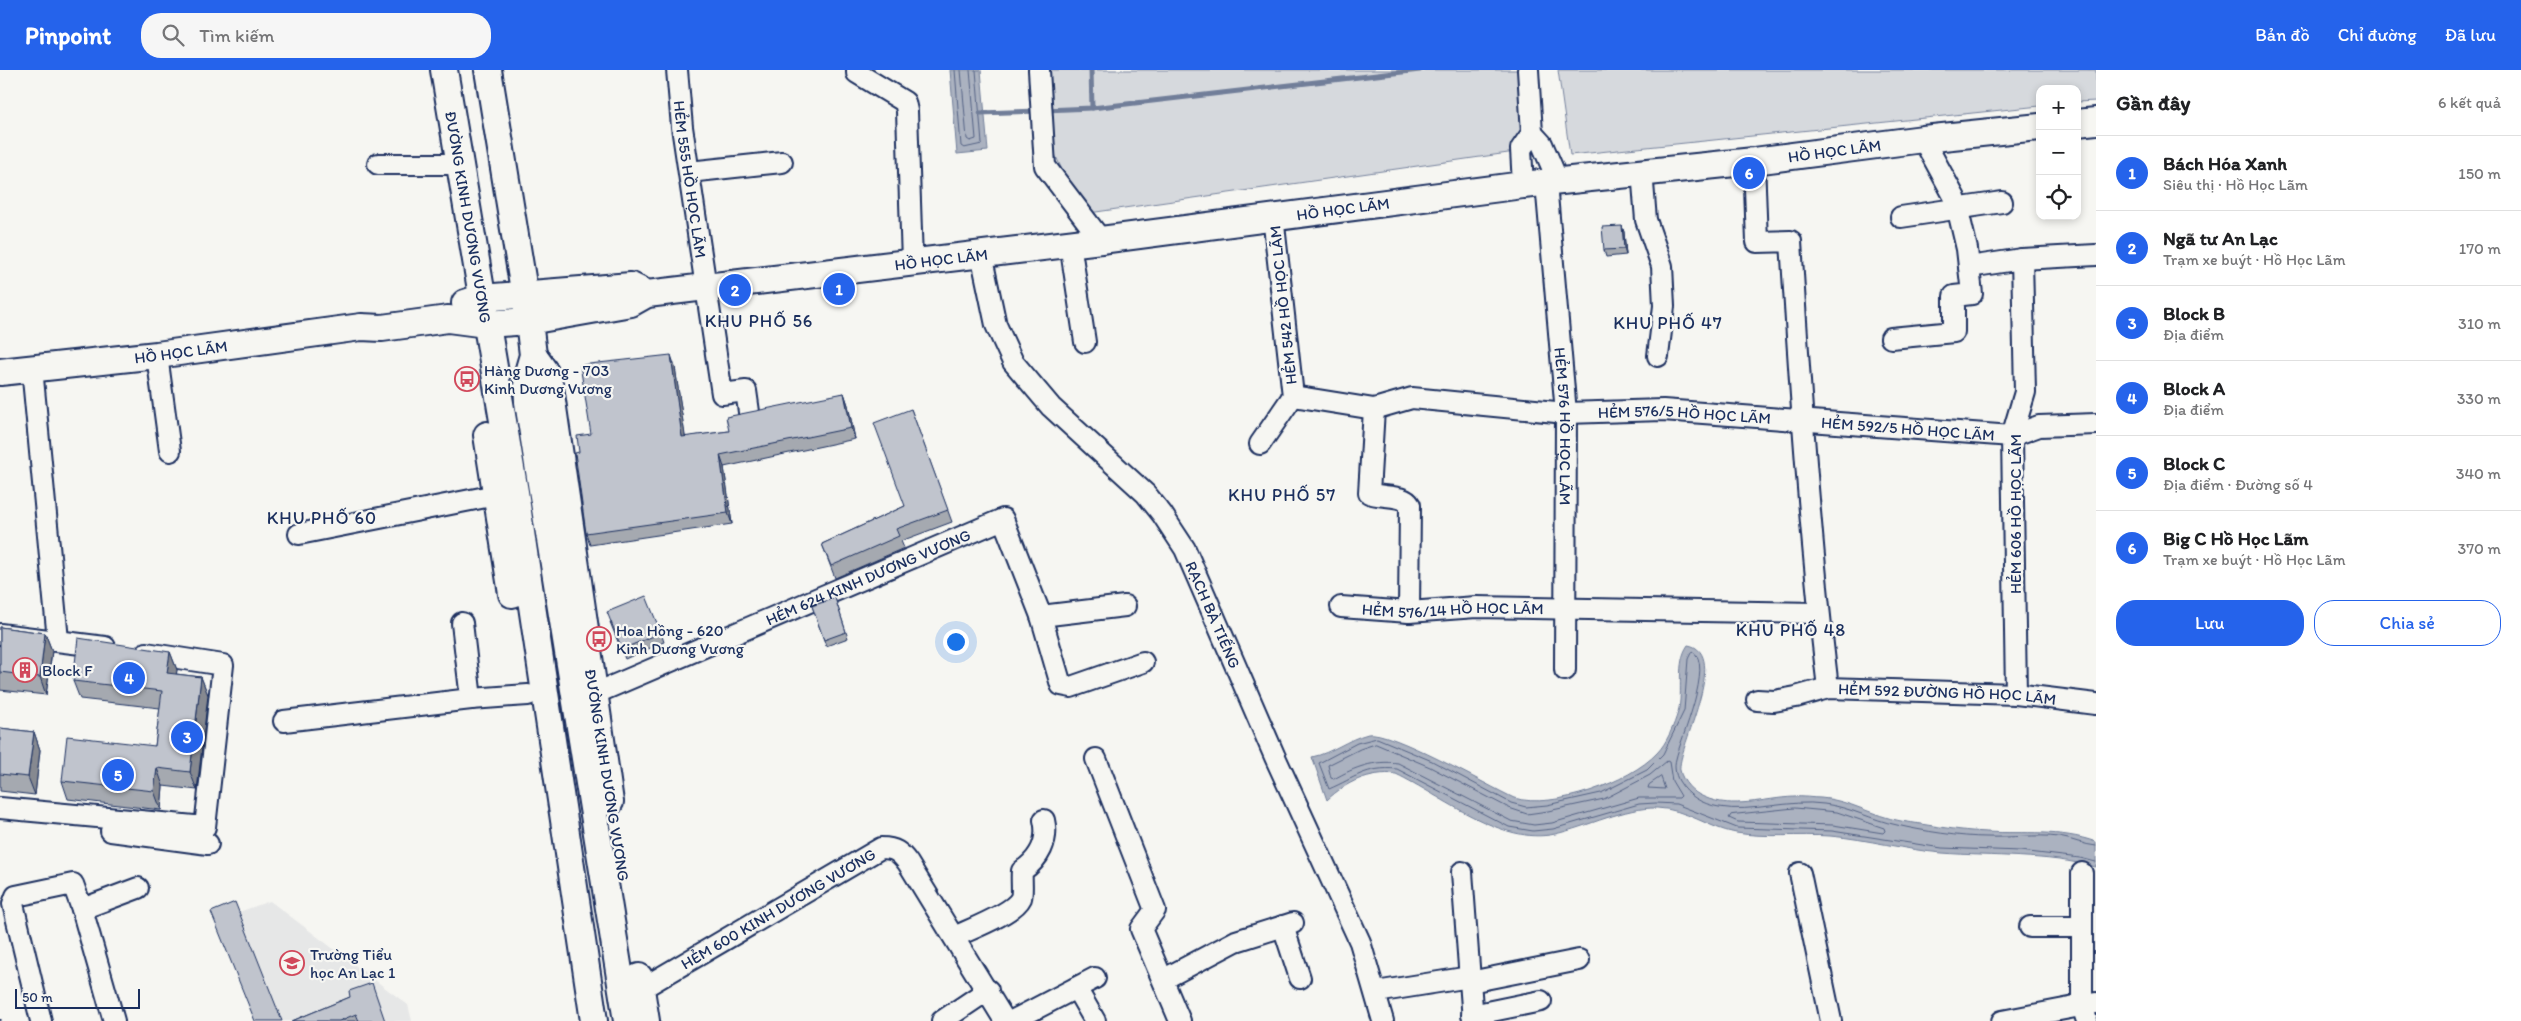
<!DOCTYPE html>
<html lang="vi">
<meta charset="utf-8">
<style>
body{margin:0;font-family:Itim,sans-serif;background:#f6f6f6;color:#202124}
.controls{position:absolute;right:15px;top:15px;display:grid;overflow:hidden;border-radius:10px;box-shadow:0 2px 8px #0003}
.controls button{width:45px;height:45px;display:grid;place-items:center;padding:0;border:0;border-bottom:1px solid #e0e0e0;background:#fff;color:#202124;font:25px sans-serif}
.scale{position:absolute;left:15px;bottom:12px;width:125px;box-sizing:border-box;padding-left:5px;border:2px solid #1b2f5e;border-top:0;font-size:14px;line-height:18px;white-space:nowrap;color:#1b2f5e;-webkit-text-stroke:4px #f6f6f2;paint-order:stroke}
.you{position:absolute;left:955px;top:571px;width:18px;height:18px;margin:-12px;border:4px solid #fff;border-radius:50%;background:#1a73e8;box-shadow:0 0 0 8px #1a73e833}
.badge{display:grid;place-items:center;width:32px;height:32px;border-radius:50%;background:#2563eb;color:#fff;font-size:16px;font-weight:700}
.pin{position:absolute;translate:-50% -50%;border:2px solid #fff;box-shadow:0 1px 5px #0006}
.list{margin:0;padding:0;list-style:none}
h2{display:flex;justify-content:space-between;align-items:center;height:65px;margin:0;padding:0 20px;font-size:21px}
h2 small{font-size:16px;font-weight:400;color:#757577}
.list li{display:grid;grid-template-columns:32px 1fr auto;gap:15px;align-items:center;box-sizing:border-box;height:75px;padding:0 20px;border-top:1px solid #e0e0e0}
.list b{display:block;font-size:19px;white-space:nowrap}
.list p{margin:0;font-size:16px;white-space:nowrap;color:#757577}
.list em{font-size:16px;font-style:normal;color:#757577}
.actions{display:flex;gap:10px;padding:15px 20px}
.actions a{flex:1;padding:11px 0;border:1px solid #2563eb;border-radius:20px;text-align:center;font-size:18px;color:#2563eb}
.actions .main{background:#2563eb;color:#fff}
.icon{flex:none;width:28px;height:28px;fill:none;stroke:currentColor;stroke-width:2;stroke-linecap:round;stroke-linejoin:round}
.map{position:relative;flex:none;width:2096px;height:951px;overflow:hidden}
header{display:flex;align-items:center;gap:30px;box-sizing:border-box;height:70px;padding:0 25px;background:#2563eb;color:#fff}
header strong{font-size:24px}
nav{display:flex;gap:28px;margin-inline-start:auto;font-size:18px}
.search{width:350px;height:45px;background:#f6f6f6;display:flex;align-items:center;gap:12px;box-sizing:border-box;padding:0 18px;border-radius:20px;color:#757577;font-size:19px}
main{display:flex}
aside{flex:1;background:#fff}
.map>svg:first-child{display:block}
.built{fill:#e6e7e7}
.green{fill:#d6d9dd;stroke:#78849e}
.water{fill:#abb2c0;stroke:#717e99}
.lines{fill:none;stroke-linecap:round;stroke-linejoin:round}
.shore{stroke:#556385;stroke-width:1}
.stream{stroke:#717e99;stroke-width:5}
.minor-casing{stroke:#1b2f5e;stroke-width:24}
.major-casing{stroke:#1b2f5e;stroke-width:30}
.path{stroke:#1b2f5e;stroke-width:3;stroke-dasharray:5 4;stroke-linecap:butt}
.minor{stroke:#f6f6f2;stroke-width:20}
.major{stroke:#f6f6f2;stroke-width:26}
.wall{fill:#a5a9b0;stroke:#1b2f5e}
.shaded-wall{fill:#868990;stroke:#1b2f5e}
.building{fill:#c0c4cd;stroke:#1b2f5e}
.labels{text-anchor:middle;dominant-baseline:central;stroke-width:4.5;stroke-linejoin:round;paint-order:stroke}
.street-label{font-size:16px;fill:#1b2f5e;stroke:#f6f6f2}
.poi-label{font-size:16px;fill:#1b2f5e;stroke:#f6f6f2;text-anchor:start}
.neighbourhood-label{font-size:18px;letter-spacing:1px;fill:#1b2f5e;stroke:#f6f6f2}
</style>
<header>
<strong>Pinpoint</strong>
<div class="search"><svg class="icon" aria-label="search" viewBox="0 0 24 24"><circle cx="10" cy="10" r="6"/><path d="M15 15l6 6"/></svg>Tìm kiếm</div>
<nav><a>Bản đồ</a><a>Chỉ đường</a><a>Đã lưu</a></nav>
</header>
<main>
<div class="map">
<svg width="2096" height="951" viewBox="0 0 2096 951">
<rect width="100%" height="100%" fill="#f6f6f2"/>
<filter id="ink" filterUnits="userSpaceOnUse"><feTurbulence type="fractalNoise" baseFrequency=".02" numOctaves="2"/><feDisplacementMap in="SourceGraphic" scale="10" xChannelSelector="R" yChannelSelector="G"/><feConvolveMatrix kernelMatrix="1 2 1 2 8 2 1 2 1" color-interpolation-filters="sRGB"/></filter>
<g filter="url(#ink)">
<!-- built -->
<path class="built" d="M270,831L408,935L412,951H255L239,842Z"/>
<!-- green -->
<g class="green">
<path d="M1036,0H1523L1528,64L1515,82L1082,144L1054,82Z"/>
<path d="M1558,0H2096V31L2077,32V19H2040V36L1570,85Z"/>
</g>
<!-- water -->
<g class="water">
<path d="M950,0H981L988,81L957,84Z"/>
<path d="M1688,575C1731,582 1677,679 1680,700C1682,711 1693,723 1704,727C1733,740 1764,728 1794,727C1803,726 1812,728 1821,728C1849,730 1873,746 1901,751C1929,755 1959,761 1987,762C2025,764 2060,759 2096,772V797C2046,784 1994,787 1942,783C1905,780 1868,769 1830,766C1799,764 1766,768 1736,763C1708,758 1686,739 1657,738C1625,737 1587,757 1555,764C1502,776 1442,726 1396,704C1370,701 1346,712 1327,730L1312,687C1332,683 1348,669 1368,664C1389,659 1488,716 1514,728C1553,740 1630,712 1657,683C1667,673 1674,655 1678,642C1684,622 1675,593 1688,575Z"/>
</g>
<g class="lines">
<!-- shore -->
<g class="shore">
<path d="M955,0L961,76L964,78L982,74L976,0"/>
<path d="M961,0L967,69L970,71L976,69L970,0"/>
<path d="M1376,674L1430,697L1509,738L1527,744L1548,741L1604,729L1650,705L1667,691L1669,692L1672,711L1681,726L1679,728H1639L1552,753L1534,755L1511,751L1398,693C1374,690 1355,697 1334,709L1331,708L1328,695L1360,679Z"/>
<path d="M1661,707L1665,719L1648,718L1649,715Z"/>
<path d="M1795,738L1837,742L1884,758L1885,761L1883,763L1833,755L1738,752L1729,748L1731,745Z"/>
<path d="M2096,776C2084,775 2072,769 2059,767C2036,764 2011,768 1987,767C1961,767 1922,761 1897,755C1872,750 1850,737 1824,734C1789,729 1752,743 1719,737C1702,734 1688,726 1679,711C1675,704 1674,696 1676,689C1680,670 1715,593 1692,581L1688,589L1684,641L1663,684L1647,700L1601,723L1547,735L1526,737L1511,733L1432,691L1377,668L1357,673L1319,693L1329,719C1355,708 1366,696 1397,699L1509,757L1533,761L1553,759L1639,734L1656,733L1676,734L1737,758L1832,761L1942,778L2020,781L2080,788L2096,792"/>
</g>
<!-- stream -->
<g class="stream">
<path d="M1091,0L1092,38"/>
<path d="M1045,40L1092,38L1420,0"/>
<path d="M980,43L1037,41"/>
</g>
<defs>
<g id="minor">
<path id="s1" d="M677,0L682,57L722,324L746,321L749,342"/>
<path d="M857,0V3L905,32L907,41L912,192"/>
<path d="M1039,0L1045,96L1101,170"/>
<path d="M1532,63L1542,74L1558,111"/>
<path d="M1754,91L1757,172L1791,171C1800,320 1810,469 1828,618"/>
<path d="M378,94H460"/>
<path d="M1642,101L1646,150L1662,196L1664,236L1658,286"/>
<path d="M689,102L782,92"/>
<path id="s2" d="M1546,113L1566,343L1565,600"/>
<path d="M1523,115L1521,79L1532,63L1528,0"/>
<path d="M1901,147L2002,132"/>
<path d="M1070,173L1085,272"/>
<path id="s3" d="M981,184L996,255L1013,292L1051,337L1146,424L1162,444L1185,479L1275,687L1360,872L1383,951"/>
<path d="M2022,189L2096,185"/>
<path d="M1969,197L2022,189L2025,322L2012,366L2016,624"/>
<path d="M1891,268L1954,262V226L1972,224L1967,179L1955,128L1923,69"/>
<path d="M157,285L170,381"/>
<path d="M32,298L58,570"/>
<path id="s4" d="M1293,326L1374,339L1412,328L1566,343L1663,340L2012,366L2039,356L2096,354"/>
<path d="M1374,339L1369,423C1381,428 1404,424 1410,435L1409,542"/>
<path d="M1260,374L1293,326L1273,146"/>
<path d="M299,464L496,425"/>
<path id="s5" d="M1341,537L1409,542L1476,537L1818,543"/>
<path d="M1041,546L1125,536"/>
<path d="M462,553L471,629"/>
<path d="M0,564L105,577"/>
<path id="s6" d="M594,624L1003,449L1041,546L1061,615L1071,617L1143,592"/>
<path id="s7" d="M1757,630L1774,631L1796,627L1828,618L2016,624L2096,634"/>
<path d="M284,651L471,629L528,625"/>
<path d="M1096,689L1155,840L1141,859L1180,951"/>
<path d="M0,738L205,757L223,595L146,583"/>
<path d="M111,761L208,774"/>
<path d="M1462,802L1473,951"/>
<path d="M1800,803L1831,951"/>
<path d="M2082,803V936L2087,951"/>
<path d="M82,839L138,818"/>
<path d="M1283,856L1300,908"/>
<path d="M2030,857H2082"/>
<path d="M954,867C971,859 1014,843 1021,828C1023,822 1021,808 1022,801C1039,789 1049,771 1044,750"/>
<path d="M1164,909L1236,871L1293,853"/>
<path d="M1470,912L1579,890"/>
<path d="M1076,918L1095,951"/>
<path id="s8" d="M641,919L881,778C895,778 900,782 908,793L1005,951"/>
<path d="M1376,922L1470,907"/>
<path d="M1472,945L1541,931"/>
<path d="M41,951L13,834L16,826L73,814L82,839L114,951"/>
<path d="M942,951L988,920"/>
<path d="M1012,951L1095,908"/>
<path d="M2002,951L2096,933"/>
</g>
<g id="major">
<path id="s9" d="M444,0L515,422L594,951"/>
<path d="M488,0L529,251L533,285L527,306L528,332L627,951"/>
<path d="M2077,53L2096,51"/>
<path d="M465,233L481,228L631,216L647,224"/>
<path d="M533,285L545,302L550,317L610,732"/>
<path id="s10" d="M0,302L157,285L361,257L382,258L448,249L486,254L529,251L631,233L647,224L1101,170L1523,115L1754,91L1923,69L2040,57"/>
<path d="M487,365L512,524"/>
<path d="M639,907L646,951"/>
</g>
</defs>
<!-- minor casing -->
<use href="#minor" class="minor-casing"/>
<!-- major casing -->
<use href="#major" class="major-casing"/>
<!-- path -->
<path class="path" d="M0,949V951"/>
<!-- minor -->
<use href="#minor" class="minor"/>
<!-- major -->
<use href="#major" class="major"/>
</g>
<!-- wall -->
<g class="wall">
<path d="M1622,156L1624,162L1626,185L1606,187L1604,180Z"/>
<path d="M675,297L685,367L729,361L844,323L848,335L855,369L724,397L732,454L590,475L586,463L579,382L591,364Z"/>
<path d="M911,339L952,452L901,471L904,478L835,508L822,474L905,436Z"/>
<path d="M835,528L848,568L826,576L812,536Z"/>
<path d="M610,552L661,563L664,572L625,589Z"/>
<path d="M0,557L45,563L52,581L46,625L0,620Z"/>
<path d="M170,582L177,600L176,604L201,607L208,625L197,720L163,716L161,740L68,729L62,711L155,676L160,638L80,629L73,611Z"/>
<path d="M0,658L34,662L40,680L35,725L0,721Z"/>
<path d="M350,927L385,951H292Z"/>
</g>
<!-- shaded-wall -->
<g class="shaded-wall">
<path d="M1622,156L1624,162L1626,185L1624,179Z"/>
<path d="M671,285L675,297L687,379L682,367Z"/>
<path d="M844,323L848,335L855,369L851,358Z"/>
<path d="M720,385L724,397L732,454L728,443Z"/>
<path d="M45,563L52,581L46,625L40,607Z"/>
<path d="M170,582L177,600L174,621L167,603Z"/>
<path d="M201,607L208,625L197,720L190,702Z"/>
<path d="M34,662L40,680L35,725L28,707Z"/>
<path d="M157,698L163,716L161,740L154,721Z"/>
</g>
<!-- building -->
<g class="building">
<path d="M1622,156L1624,179L1604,180L1602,157Z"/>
<path d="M671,285L682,367L729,361L726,347L844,323L851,358L720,385L728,443L586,463L575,383L579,382L577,366L591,364L580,295Z"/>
<path d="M911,339L948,440L896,459L899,466L831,496L822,474L905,436L874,353Z"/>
<path d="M646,526L661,563L622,579L607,542Z"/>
<path d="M835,528L846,562L824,570L812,536Z"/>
<path d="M0,557L45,563L40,607L0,602Z"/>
<path d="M78,568L170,582L167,603L201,607L190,702L157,698L154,721L62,711L67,666L155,676L162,621L73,611Z"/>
<path d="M0,658L34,662L28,707L0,704Z"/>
<path d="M235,832L282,951H255L211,842Z"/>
<path d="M372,913L385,951H359L356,944L339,951H292L350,927L349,921Z"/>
</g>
</g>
<!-- icons -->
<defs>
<symbol id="bus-ring" viewBox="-11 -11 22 22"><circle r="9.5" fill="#f6f6f2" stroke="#d1495b" stroke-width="1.5"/><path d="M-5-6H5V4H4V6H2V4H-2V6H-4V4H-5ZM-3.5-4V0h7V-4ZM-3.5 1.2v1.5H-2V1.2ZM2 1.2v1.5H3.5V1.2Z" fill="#d1495b"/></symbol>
<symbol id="building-ring" viewBox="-11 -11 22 22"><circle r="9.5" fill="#f6f6f2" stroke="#d1495b" stroke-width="1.5"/><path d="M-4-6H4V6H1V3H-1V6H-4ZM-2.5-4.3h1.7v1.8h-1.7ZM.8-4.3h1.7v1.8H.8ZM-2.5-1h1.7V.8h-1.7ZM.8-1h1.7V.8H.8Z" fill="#d1495b"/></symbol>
<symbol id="school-ring" viewBox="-11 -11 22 22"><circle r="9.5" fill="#f6f6f2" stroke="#d1495b" stroke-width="1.5"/><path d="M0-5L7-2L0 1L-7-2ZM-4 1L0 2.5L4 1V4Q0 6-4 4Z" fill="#d1495b"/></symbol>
</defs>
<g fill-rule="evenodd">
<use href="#bus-ring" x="453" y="295" width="28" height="28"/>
<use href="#bus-ring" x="585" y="555" width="28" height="28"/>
<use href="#building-ring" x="11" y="586" width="28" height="28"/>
<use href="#school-ring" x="278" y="879" width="28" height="28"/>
</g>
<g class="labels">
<!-- street labels -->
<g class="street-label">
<text stroke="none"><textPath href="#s10" startOffset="1851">HỒ HỌC LÃM</textPath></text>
<text stroke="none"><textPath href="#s1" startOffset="110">HẺM 555 HỒ HỌC LÃM</textPath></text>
<text stroke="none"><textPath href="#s10" startOffset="1356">HỒ HỌC LÃM</textPath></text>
<text stroke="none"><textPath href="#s9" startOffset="149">ĐƯỜNG KINH DƯƠNG VƯƠNG</textPath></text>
<text stroke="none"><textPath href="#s10" startOffset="951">HỒ HỌC LÃM</textPath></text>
<text transform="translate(1283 235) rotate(-96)">HẺM 542 HỒ HỌC LÃM</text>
<text stroke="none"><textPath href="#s10" startOffset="182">HỒ HỌC LÃM</textPath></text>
<text stroke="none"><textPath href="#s4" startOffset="395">HẺM 576/5 HỒ HỌC LÃM</textPath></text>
<text stroke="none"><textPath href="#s2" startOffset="244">HẺM 576 HỒ HỌC LÃM</textPath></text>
<text stroke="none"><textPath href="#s4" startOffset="619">HẺM 592/5 HỒ HỌC LÃM</textPath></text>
<text transform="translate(2015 444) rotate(-90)">HẺM 606 HỒ HỌC LÃM</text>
<text stroke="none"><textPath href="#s6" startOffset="298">HẺM 624 KINH DƯƠNG VƯƠNG</textPath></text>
<text stroke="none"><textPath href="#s5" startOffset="112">HẺM 576/14 HỒ HỌC LÃM</textPath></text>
<text stroke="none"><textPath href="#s3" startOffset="440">RẠCH BÀ TIẾNG</textPath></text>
<text stroke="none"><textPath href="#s7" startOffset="192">HẺM 592 ĐƯỜNG HỒ HỌC LÃM</textPath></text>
<text transform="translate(607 705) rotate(81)">ĐƯỜNG KINH DƯƠNG VƯƠNG</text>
<text stroke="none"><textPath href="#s8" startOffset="159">HẺM 600 KINH DƯƠNG VƯƠNG</textPath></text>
</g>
<!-- poi labels -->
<g class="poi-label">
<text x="484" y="300">Hàng Dương - 703<tspan x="484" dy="18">Kinh Dương Vương</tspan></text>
<text x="616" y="560">Hoa Hồng - 620<tspan x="616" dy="18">Kinh Dương Vương</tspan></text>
<text x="42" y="600">Block F</text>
<text x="310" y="884">Trường Tiểu<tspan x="310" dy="18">học An Lạc 1</tspan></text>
</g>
<!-- neighbourhood labels -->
<g class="neighbourhood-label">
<text x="759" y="251">KHU PHỐ 56</text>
<text x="1668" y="253">KHU PHỐ 47</text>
<text x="1282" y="425">KHU PHỐ 57</text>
<text x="322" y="448">KHU PHỐ 60</text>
<text x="1791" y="560">KHU PHỐ 48</text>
</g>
</g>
</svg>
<div class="controls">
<button>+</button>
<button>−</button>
<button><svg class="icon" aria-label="locate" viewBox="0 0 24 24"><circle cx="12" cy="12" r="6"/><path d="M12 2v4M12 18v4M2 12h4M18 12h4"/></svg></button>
</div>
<div class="scale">50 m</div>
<div class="you"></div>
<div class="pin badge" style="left:839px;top:219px">1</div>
<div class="pin badge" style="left:735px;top:220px">2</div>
<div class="pin badge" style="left:187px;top:667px">3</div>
<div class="pin badge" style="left:129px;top:608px">4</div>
<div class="pin badge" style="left:118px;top:705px">5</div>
<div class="pin badge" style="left:1749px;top:103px">6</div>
</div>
<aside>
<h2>Gần đây<small>6 kết quả</small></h2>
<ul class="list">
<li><span class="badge">1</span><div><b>Bách Hóa Xanh</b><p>Siêu thị · Hồ Học Lãm</p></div><em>150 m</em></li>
<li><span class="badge">2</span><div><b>Ngã tư An Lạc</b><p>Trạm xe buýt · Hồ Học Lãm</p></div><em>170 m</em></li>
<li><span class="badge">3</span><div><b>Block B</b><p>Địa điểm</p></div><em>310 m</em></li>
<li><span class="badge">4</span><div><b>Block A</b><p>Địa điểm</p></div><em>330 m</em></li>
<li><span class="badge">5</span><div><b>Block C</b><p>Địa điểm · Đường số 4</p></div><em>340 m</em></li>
<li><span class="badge">6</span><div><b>Big C Hồ Học Lãm</b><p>Trạm xe buýt · Hồ Học Lãm</p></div><em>370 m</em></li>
</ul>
<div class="actions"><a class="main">Lưu</a><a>Chia sẻ</a></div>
</aside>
</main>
